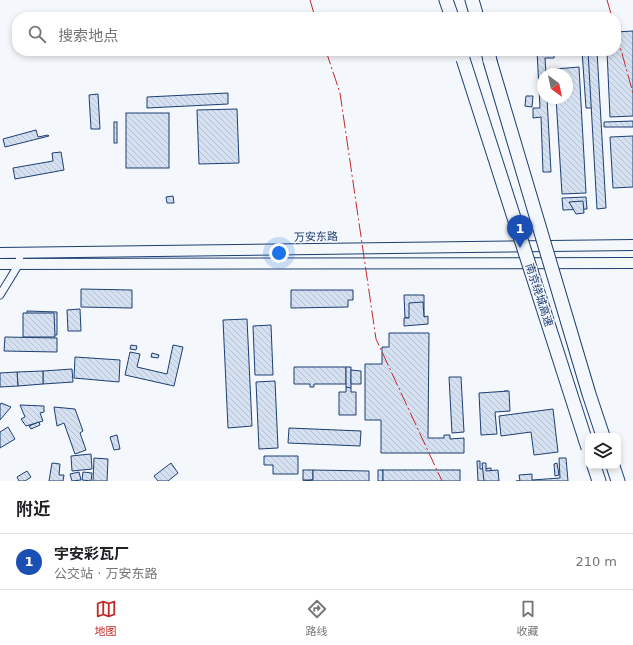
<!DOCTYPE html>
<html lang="zh">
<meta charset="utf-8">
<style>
body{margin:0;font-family:"DejaVu Sans","Noto Sans SC",sans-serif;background:#f2f2f2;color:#202124}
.controls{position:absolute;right:12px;bottom:12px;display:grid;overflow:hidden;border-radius:8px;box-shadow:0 2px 6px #0003}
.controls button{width:36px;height:36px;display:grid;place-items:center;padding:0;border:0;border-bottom:1px solid #e0e0e0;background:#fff;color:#202124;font:20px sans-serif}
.compass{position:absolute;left:537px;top:68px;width:36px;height:36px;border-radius:50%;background:#fff;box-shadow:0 2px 6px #0003;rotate:147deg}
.you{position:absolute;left:279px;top:253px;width:14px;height:14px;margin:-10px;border:3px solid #fff;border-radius:50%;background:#1a73e8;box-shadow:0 0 0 6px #1a73e833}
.badge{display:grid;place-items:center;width:26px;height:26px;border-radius:50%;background:#c62828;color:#fff;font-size:13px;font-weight:700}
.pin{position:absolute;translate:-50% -33px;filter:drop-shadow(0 1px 2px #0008)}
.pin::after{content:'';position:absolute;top:21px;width:14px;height:12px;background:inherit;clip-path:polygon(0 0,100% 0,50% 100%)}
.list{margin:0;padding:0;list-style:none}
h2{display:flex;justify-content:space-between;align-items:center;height:52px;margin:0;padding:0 16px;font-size:17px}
h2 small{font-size:13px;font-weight:400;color:#757577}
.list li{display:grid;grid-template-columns:26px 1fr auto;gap:12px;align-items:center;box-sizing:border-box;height:56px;padding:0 16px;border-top:1px solid #e0e0e0}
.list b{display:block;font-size:15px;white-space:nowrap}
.list p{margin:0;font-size:13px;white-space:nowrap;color:#757577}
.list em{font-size:13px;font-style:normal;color:#757577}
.icon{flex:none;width:22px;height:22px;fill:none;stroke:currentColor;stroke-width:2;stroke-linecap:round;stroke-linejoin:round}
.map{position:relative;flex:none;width:633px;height:481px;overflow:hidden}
.search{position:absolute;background:#fff;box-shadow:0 2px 6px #0003;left:12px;right:12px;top:12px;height:44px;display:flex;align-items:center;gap:10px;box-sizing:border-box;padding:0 14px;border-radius:16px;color:#757577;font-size:15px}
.sheet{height:108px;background:#fff}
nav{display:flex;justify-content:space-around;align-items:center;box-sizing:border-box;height:56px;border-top:1px solid #e0e0e0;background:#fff;font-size:11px;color:#757577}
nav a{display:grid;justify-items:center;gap:2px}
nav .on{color:#c62828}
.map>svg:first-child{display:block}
.building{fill:url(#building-back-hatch);stroke:#1d3f73}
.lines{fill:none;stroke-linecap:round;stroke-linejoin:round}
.street-casing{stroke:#1d3f73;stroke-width:9}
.secondary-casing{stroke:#1d3f73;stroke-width:12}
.highway-casing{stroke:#1d3f73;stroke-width:15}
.street{stroke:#f4f7fb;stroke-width:7}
.secondary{stroke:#f4f7fb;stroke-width:10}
.highway{stroke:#f4f7fb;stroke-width:13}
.highway-bridge-casing{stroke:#1d3f73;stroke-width:15;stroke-linecap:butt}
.highway-bridge{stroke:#f4f7fb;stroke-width:13}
.power{stroke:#c62828;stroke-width:1;stroke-dasharray:14 3 2 3;stroke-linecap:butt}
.labels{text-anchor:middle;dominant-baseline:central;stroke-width:3;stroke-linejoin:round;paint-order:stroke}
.street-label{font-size:11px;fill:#1d3f73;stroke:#f4f7fb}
</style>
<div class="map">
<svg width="633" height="481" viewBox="0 0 633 481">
<defs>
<pattern id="building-back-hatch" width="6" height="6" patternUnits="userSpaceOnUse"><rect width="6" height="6" fill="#d5e0f0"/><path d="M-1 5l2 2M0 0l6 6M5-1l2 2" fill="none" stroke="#b6c1d1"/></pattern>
</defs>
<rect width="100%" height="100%" fill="#f4f7fb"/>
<!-- building -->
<g class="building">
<path d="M633,31V116L610,117L607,51H616V32Z"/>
<path d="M537,51H554V58H545L546,74H543V98H547L551,172H543L541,117L533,118V108H540Z"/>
<path d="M582,51H591L595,108H586Z"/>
<path d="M588,51H597L606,208L597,209Z"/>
<path d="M579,67L586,193L562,194L556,98H567V74H555V69Z"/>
<path d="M228,93V104L147,108V97Z"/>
<path d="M98,94L100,129H91L89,95Z"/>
<path d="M526,96H533L532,107L525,106Z"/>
<path d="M237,109L239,163L199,164L197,110Z"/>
<rect x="126" y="113" width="43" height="55"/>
<path d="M633,121V127H604V122Z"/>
<rect x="114" y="122" width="3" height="21"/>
<path d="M36,130L38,137L48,135L49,136L5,147L3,139Z"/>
<path d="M633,136V187L613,188L610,137Z"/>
<path d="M61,152L64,170L15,179L13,168L53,161L52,153Z"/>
<path d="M173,196L174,203H167L166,197Z"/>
<path d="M586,197L587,209L563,210L562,198Z"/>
<path d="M583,201L584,213L576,214L569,202Z"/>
<path d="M81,289L132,290V308L81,307Z"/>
<path d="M291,290H353V300H348V307L291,308Z"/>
<path d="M404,295H424V317L405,318Z"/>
<path d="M423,302L424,317L428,316V324L404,326V318H409V303Z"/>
<path d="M80,309L81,331H68L67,310Z"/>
<path d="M27,311L57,312V335L26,334Z"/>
<path d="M23,313H54L55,337H23Z"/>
<path d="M247,319L252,426L228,428L223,320Z"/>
<path d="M271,325L273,375H255L253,326Z"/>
<path d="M389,333H429L428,438H444V435H450V439L464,438V453H381V420H365V364H382V347H389Z"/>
<path d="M5,337L57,338V352L4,351Z"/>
<path d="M131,345L137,346L136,350L130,349Z"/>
<path d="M173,345L183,347L174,386L125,375L130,352L140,354L137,367L167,374Z"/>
<path d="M152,353L159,355L158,358L151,357Z"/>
<path d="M75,357L120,360L119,382L74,378Z"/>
<path d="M294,367H346V384H314V387H310V384H294Z"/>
<path d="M346,367H351V388L346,387Z"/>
<path d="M72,369L73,382L43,384V371Z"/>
<path d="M351,370L361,371V384H351Z"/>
<path d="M43,371V384L18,386L17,372Z"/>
<path d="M17,372L18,386L0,387V373Z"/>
<path d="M449,377H461L464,432L452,433Z"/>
<path d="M275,381L278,448L259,449L256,382Z"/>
<path d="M346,387L351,388V392H356V415H339V392H346Z"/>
<path d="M504,391H508L509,411L505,410Z"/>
<path d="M509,391L510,411L495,412L497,434L481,435L479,393Z"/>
<path d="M1,403L11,407L0,420V405Z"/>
<path d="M20,405L44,406V412L40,413L43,421L26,426L21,419L25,417Z"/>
<path d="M54,407L75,409L83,431L80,433L86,450L75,454L64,423L57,426Z"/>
<path d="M553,409L558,452L534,455L531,432L501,436L499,416Z"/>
<path d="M39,422L40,425L31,429L29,426Z"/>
<path d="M8,427L15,439L0,448V432Z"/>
<path d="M289,428L361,431L360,446L288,443Z"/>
<path d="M117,435L120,449L114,450L110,437Z"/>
<path d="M91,454L92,469L72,471L71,456Z"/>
<path d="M264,456H298V474H273V465H264Z"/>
<path d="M94,458L108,459L107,481H93Z"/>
<path d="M559,458H566L568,481H516H520L519,475L532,474V480L560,478Z"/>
<path d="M477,461H480V469L491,468L492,478L487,479V481H478Z"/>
<path d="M52,463L60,464L59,475H64L63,481H49Z"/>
<path d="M171,463L178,473L168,481H158L154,476Z"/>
<path d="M482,463H486V471L498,470L499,481H484Z"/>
<path d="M557,463L559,475L555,476L554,464Z"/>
<rect x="303" y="470" width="10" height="10"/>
<path d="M313,470L369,471V481H303L313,480Z"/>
<rect x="378" y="470" width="5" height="11"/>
<rect x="383" y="470" width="77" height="11"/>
<path d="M27,471L31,477L25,481H19L17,477Z"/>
<path d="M79,472L81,480L72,481L70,474Z"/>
<path d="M83,472L92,473L91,481L82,480Z"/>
</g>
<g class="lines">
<defs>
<path id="street" d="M0,295L19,264L20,253"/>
<g id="secondary">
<path d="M0,253L633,245"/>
<path d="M0,264L633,263"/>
</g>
<g id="highway">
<path d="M446,0L452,17"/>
<path d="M472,0L477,17"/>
<path d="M488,51L490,61"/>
<path d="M594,466L599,481"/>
<path d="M613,466L618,481"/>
</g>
</defs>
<!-- street casing -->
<use href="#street" class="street-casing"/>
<!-- secondary casing -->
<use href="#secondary" class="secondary-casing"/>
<!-- highway casing -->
<use href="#highway" class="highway-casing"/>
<!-- street -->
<use href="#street" class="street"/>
<!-- secondary -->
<use href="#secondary" class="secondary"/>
<!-- highway -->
<use href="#highway" class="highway"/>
<defs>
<g id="highway-bridge">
<path d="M463,59L588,448"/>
<path d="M490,61L589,394L603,436"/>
</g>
</defs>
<!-- highway-bridge casing -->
<use href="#highway-bridge" class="highway-bridge-casing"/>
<!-- highway-bridge -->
<use href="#highway-bridge" class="highway-bridge"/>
<!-- power -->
<g class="power">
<path d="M310,0L315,17"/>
<path d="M607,0L612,17"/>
<path d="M616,32L633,93"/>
<path d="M326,51L340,93L376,339L442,481"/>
</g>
</g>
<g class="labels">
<!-- street labels -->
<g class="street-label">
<text transform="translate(316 237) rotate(-1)">万安东路</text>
<text transform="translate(539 295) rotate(72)">南京绕城高速</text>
</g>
</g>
</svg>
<div class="controls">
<button><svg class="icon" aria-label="layers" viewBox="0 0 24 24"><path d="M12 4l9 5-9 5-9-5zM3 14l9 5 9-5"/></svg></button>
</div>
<svg class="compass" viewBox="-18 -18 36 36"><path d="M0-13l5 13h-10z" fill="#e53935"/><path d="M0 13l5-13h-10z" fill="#757577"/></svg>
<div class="you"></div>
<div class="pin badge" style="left:520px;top:248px;background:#1a4fb4">1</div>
<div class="search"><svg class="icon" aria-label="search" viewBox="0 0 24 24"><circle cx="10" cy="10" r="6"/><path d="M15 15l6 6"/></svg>搜索地点</div>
</div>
<section class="sheet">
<h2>附近<small></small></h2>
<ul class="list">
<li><span class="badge" style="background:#1a4fb4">1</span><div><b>宇安彩瓦厂</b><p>公交站 · 万安东路</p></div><em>210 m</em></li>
</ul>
</section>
<nav>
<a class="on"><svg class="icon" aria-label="map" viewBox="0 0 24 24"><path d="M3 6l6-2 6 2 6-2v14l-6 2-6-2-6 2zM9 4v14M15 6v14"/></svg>地图</a>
<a><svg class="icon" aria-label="directions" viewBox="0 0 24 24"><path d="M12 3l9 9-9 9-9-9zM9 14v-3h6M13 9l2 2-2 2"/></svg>路线</a>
<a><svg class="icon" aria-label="saved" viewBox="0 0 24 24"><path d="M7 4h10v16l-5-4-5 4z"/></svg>收藏</a>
</nav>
